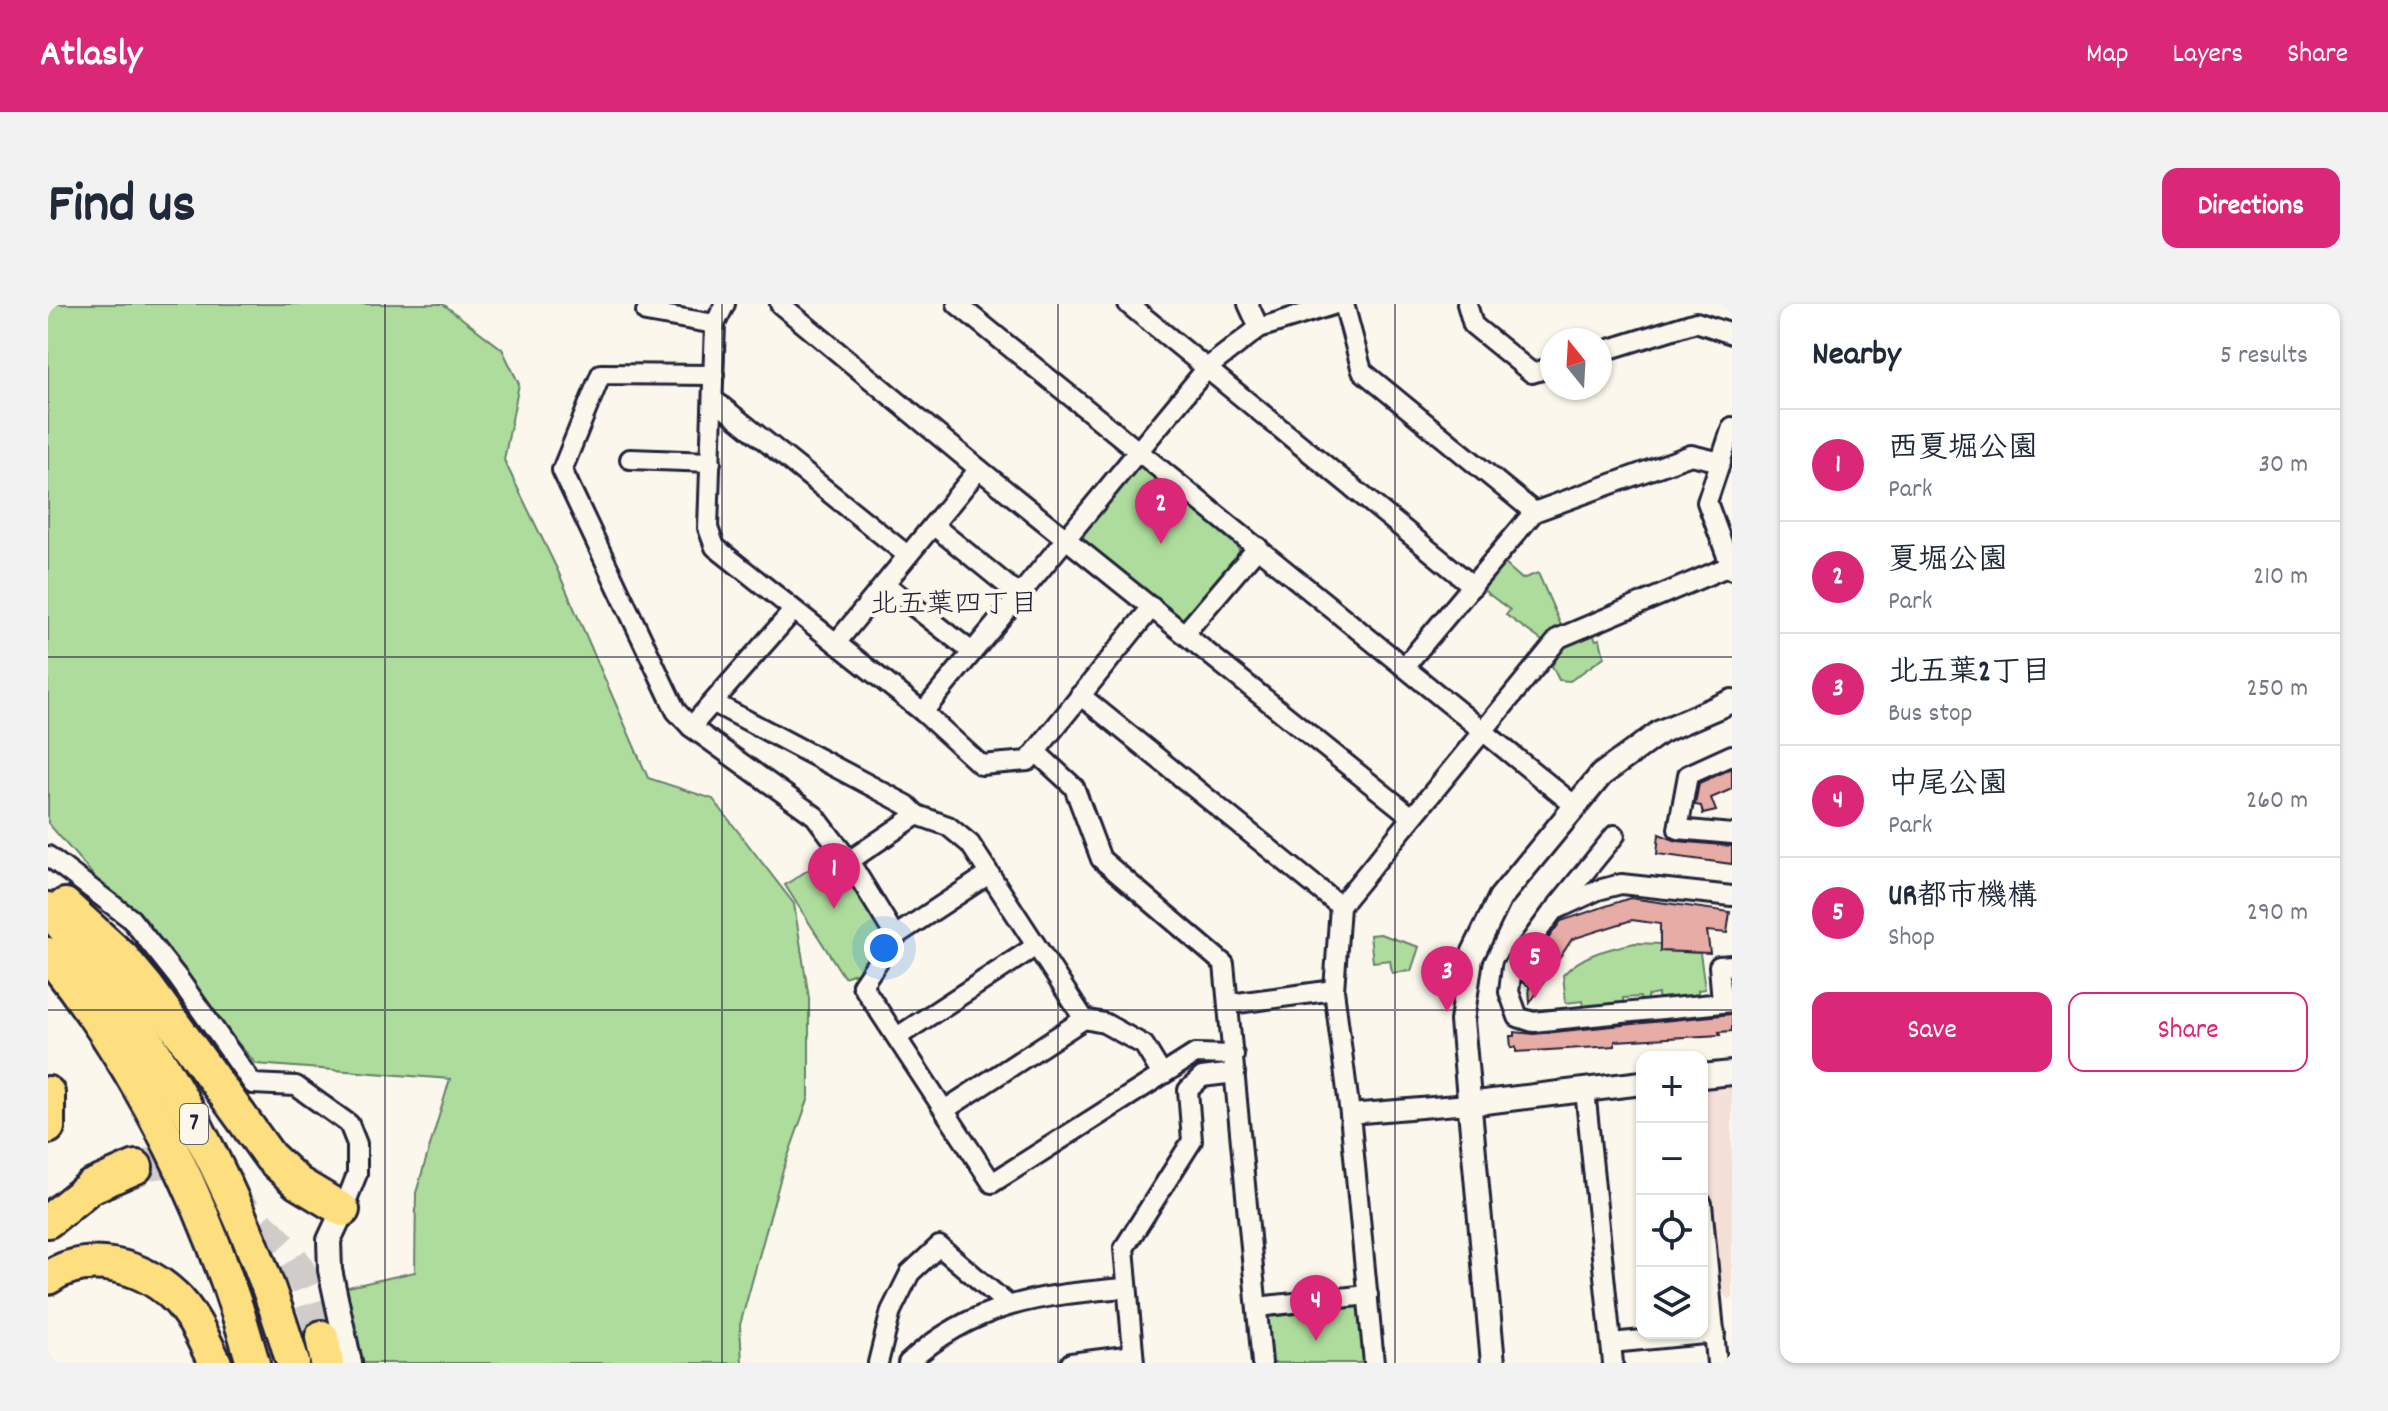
<!DOCTYPE html>
<meta charset="utf-8">
<style>
body{margin:0;font-family:Dekko,"Klee One",sans-serif;background:#f2f2f3;color:#1f2937}
.controls{position:absolute;right:24px;bottom:24px;display:grid;overflow:hidden;border-radius:16px;box-shadow:0 2px 6px #0004}
.controls button{width:72px;height:72px;display:grid;place-items:center;padding:0;border:0;border-bottom:2px solid #e0e1e3;background:#fff;color:#1f2937;font:40px sans-serif}
.compass{position:absolute;left:1492px;top:24px;width:72px;height:72px;border-radius:50%;background:#fff;box-shadow:0 2px 6px #0004;rotate:342deg}
.you{position:absolute;left:836px;top:644px;width:28px;height:28px;margin:-20px;border:6px solid #fff;border-radius:50%;background:#1a73e8;box-shadow:0 0 0 12px #1a73e833}
.badge{display:grid;place-items:center;width:52px;height:52px;border-radius:50%;background:#db2777;color:#fff;font-size:26px;font-weight:700}
.pin{position:absolute;translate:-50% -66px;filter:drop-shadow(0 2px 4px #0008)}
.pin::after{content:'';position:absolute;top:42px;width:28px;height:24px;background:inherit;clip-path:polygon(0 0,100% 0,50% 100%)}
.list{margin:0;padding:0;list-style:none}
h2{display:flex;justify-content:space-between;align-items:center;height:104px;margin:0;padding:0 32px;font-size:34px}
h2 small{font-size:26px;font-weight:400;color:#747a83}
.list li{display:grid;grid-template-columns:52px 1fr auto;gap:24px;align-items:center;box-sizing:border-box;height:112px;padding:0 32px;border-top:2px solid #e0e1e3}
.list b{display:block;font-size:30px;white-space:nowrap}
.list p{margin:0;font-size:26px;white-space:nowrap;color:#747a83}
.list em{font-size:26px;font-style:normal;color:#747a83}
.actions{display:flex;gap:16px;padding:24px 32px}
.actions a{flex:1;padding:18px 0;border:2px solid #db2777;border-radius:16px;text-align:center;font-size:28px;color:#db2777}
.actions .main{background:#db2777;color:#fff}
.icon{flex:none;width:44px;height:44px;fill:none;stroke:currentColor;stroke-width:2;stroke-linecap:round;stroke-linejoin:round}
.map{position:relative;flex:none;width:1684px;height:1059px;overflow:hidden;border-radius:16px}
header{display:flex;align-items:center;gap:48px;box-sizing:border-box;height:112px;padding:0 40px;background:#db2777;color:#fff}
header strong{font-size:38px}
nav{display:flex;gap:44px;margin-inline-start:auto;font-size:28px}
.intro{display:flex;align-items:center;justify-content:space-between;box-sizing:border-box;height:192px;padding:0 48px}
h1{margin:0;font-size:56px}
.button{padding:20px 36px;border-radius:16px;background:#db2777;color:#fff;font-size:28px;font-weight:700}
main{display:flex;gap:48px;padding:0 48px}
aside{flex:1;background:#fff;border-radius:16px;box-shadow:0 2px 6px #0004}
.map>svg:first-child{display:block}
.built{fill:#f5e0d7}
.green{fill:#addc9c;stroke:#687f6c;stroke-width:2}
.building{fill:#e7aca5;stroke:#22223b;stroke-width:2}
.lines{fill:none;stroke-linecap:round;stroke-linejoin:round}
.motorway-tunnel{stroke:#d0ccc9;stroke-width:32;stroke-dasharray:32 16;stroke-linecap:butt}
.minor-casing{stroke:#22223b;stroke-width:24}
.tertiary-casing{stroke:#22223b;stroke-width:28}
.motorway-casing{stroke:#22223b;stroke-width:38}
.minor{stroke:#fbf7ec;stroke-width:18}
.tertiary{stroke:#fbf7ec;stroke-width:22}
.motorway{stroke:#fedf80;stroke-width:32}
.grid{fill:none;stroke:#22223b;stroke-width:2;stroke-opacity:0.55}
.labels{text-anchor:middle;dominant-baseline:central;stroke-width:8;stroke-linejoin:round;paint-order:stroke}
.shield{fill:#fbf7ec;stroke:#636270;stroke-width:2}
.shield-label{font-size:24px;font-weight:bold;fill:#22223b}
.neighbourhood-label{font-size:28px;fill:#22223b;stroke:#fbf7ec}
</style>
<header>
<strong>Atlasly</strong>
<nav><a>Map</a><a>Layers</a><a>Share</a></nav>
</header>
<div class="intro"><h1>Find us</h1><a class="button">Directions</a></div>
<main>
<div class="map">
<svg width="1684" height="1059" viewBox="0 0 1684 1059">
<rect width="100%" height="100%" fill="#fbf7ec"/>
<filter id="ink" filterUnits="userSpaceOnUse"><feTurbulence type="fractalNoise" baseFrequency=".0125" numOctaves="2"/><feDisplacementMap in="SourceGraphic" scale="16" xChannelSelector="R" yChannelSelector="G"/><feConvolveMatrix kernelMatrix="1 2 1 2 8 2 1 2 1" color-interpolation-filters="sRGB"/></filter>
<g filter="url(#ink)">
<!-- built -->
<path class="built" d="M1684,782V994L1680,995L1673,987L1654,823V789L1658,784Z"/>
<!-- green -->
<g class="green">
<path d="M0,0H395L454,45L471,80L456,156L509,265L600,474L665,495L746,600L761,694V793L734,869L692,1021L694,1059H316L296,984L367,968L368,889L402,775L208,760L0,519Z"/>
<path d="M1082,163H1095L1190,243L1193,255L1144,313L1134,317L1037,237L1034,226Z"/>
<path d="M1456,259L1474,275L1490,269L1515,326L1500,341L1458,311L1462,306L1434,285Z"/>
<path d="M1544,329L1548,336L1552,335L1556,353L1522,377L1511,376L1504,362L1517,341Z"/>
<path d="M786,549L835,630V641L814,667L796,673L737,581Z"/>
<path d="M1332,630L1371,643L1363,667L1344,669L1342,656L1325,658L1322,631Z"/>
<path d="M1587,639L1612,640V647L1652,649L1657,685L1650,686V692L1611,697L1610,690L1599,692V698H1593L1592,693L1575,694V699L1535,703L1534,697L1518,699L1515,671C1534,650 1560,645 1587,639Z"/>
<path d="M1303,998L1313,1006L1317,1059H1224L1219,1014L1226,1007Z"/>
</g>
<!-- building -->
<g class="building">
<path d="M1684,464V485L1663,494L1668,507L1655,510L1653,502L1647,501L1651,479Z"/>
<path d="M1611,530L1629,537L1684,542V560L1609,550Z"/>
<path d="M1582,594L1682,608L1679,629L1659,627L1662,649L1612,647V620L1584,616L1524,635L1482,699L1481,682L1474,678L1476,668L1513,617Z"/>
<path d="M1684,710V727L1671,728L1672,731L1567,737V742L1468,748V743L1463,744L1462,732H1467V728L1486,730Z"/>
</g>
<g class="lines">
<!-- motorway-tunnel -->
<path class="motorway-tunnel" d="M88,863C100,860 113,857 125,859C152,864 224,929 242,952C259,974 266,1008 274,1033"/>
<defs>
<g id="minor">
<path d="M677,0L667,20L660,224L667,243L875,408L933,461L980,457L1104,303"/>
<path d="M732,0L931,165L1364,513"/>
<path d="M909,0L1526,501"/>
<path d="M1080,0L1425,282"/>
<path d="M1200,0L1211,24"/>
<path d="M1296,0L1314,67L1486,208"/>
<path d="M1419,0L1425,21L1484,69L1504,63"/>
<path d="M598,8L667,20"/>
<path d="M1552,48L1648,18L1684,30"/>
<path d="M666,71L553,70L514,166L628,407L643,423L767,512L801,557L847,632L814,681L944,879L1147,750L1186,751"/>
<path d="M666,96L859,251"/>
<path d="M1684,123L1659,198L1684,266"/>
<path d="M582,155L663,158"/>
<path d="M885,221L971,291"/>
<path d="M837,280L924,348"/>
<path d="M1137,329L1210,243"/>
<path d="M788,339L931,165"/>
<path d="M1357,362L1486,208L1643,151L1673,158"/>
<path d="M1032,391L1292,602"/>
<path d="M666,399L859,501L869,511"/>
<path d="M875,408L1159,64L1211,24L1288,0"/>
<path d="M643,423L745,307"/>
<path d="M988,448L1026,483L1053,555L1176,660L1214,1059"/>
<path d="M1684,451L1640,471L1630,525L1684,530"/>
<path d="M0,552L83,615L130,674L205,780L248,782L301,820L309,840V870L295,906"/>
<path d="M801,557L869,511L900,522L922,540L1036,715L1056,719L1096,741L1113,769"/>
<path d="M1684,592L1573,580L1550,586L1505,607L1464,663L1461,688L1470,713L1485,718L1684,698"/>
<path d="M1510,601L1567,531"/>
<path d="M847,632L941,570"/>
<path d="M1674,698L1671,662L1684,661"/>
<path d="M1182,700L1286,686"/>
<path d="M849,733L988,642"/>
<path d="M1537,786L1565,1059"/>
<path d="M898,805L1036,715"/>
<path d="M1302,810L1420,800"/>
<path d="M1654,900L1669,1059"/>
<path d="M1209,1003L1320,991"/>
<path d="M1563,1039L1667,1029"/>
<path d="M830,1059L843,1007L862,969L891,942L959,1000"/>
<path d="M860,1059C925,999 993,991 1077,984"/>
<path d="M1023,1059L1085,1051"/>
<path d="M1086,1059L1076,944L1144,837L1140,786L1154,773L1187,769"/>
<path d="M1326,1059L1302,810L1286,686L1292,602L1511,334L1684,261"/>
</g>
<g id="tertiary">
<path d="M1654,772L1684,769"/>
<path d="M1420,800L1594,779"/>
<path d="M295,906L281,936L282,966L302,1059"/>
<path d="M1445,1059L1414,717L1423,654L1452,594L1553,471L1612,428L1684,397"/>
</g>
<g id="motorway">
<path d="M17,601L75,654L100,684L222,853L250,879L295,906"/>
<path d="M0,605C109,725 200,904 245,1059"/>
<path d="M0,650C96,769 164,911 205,1059"/>
<path d="M0,789V823"/>
<path d="M0,917L42,883L88,863"/>
<path d="M0,974C38,947 93,961 125,991C144,1008 156,1036 167,1059"/>
<path d="M274,1033L279,1059"/>
</g>
</defs>
<!-- minor casing -->
<use href="#minor" class="minor-casing"/>
<!-- tertiary casing -->
<use href="#tertiary" class="tertiary-casing"/>
<!-- motorway casing -->
<use href="#motorway" class="motorway-casing"/>
<!-- minor -->
<use href="#minor" class="minor"/>
<!-- tertiary -->
<use href="#tertiary" class="tertiary"/>
<!-- motorway -->
<use href="#motorway" class="motorway"/>
</g>
</g>
<!-- grid -->
<path class="grid" d="M337,0V1059M674,0V1059M1010,0V1059M1347,0V1059M0,353H1684M0,706H1684"/>
<g class="labels">
<!-- shield labels -->
<rect class="shield" x="132" y="800" width="28" height="40" rx="6"/>
<g class="shield-label">
<text x="146" y="820">7</text>
</g>
<!-- neighbourhood labels -->
<g class="neighbourhood-label">
<text x="906" y="303">北五葉四丁目</text>
</g>
</g>
</svg>
<div class="controls">
<button>+</button>
<button>−</button>
<button><svg class="icon" aria-label="locate" viewBox="0 0 24 24"><circle cx="12" cy="12" r="6"/><path d="M12 2v4M12 18v4M2 12h4M18 12h4"/></svg></button>
<button><svg class="icon" aria-label="layers" viewBox="0 0 24 24"><path d="M12 4l9 5-9 5-9-5zM3 14l9 5 9-5"/></svg></button>
</div>
<svg class="compass" viewBox="-18 -18 36 36"><path d="M0-13l5 13h-10z" fill="#e53935"/><path d="M0 13l5-13h-10z" fill="#747a83"/></svg>
<div class="you"></div>
<div class="pin badge" style="left:786px;top:605px">1</div>
<div class="pin badge" style="left:1113px;top:240px">2</div>
<div class="pin badge" style="left:1399px;top:708px">3</div>
<div class="pin badge" style="left:1268px;top:1037px">4</div>
<div class="pin badge" style="left:1487px;top:694px">5</div>
</div>
<aside>
<h2>Nearby<small>5 results</small></h2>
<ul class="list">
<li><span class="badge">1</span><div><b>西夏堀公園</b><p>Park</p></div><em>30 m</em></li>
<li><span class="badge">2</span><div><b>夏堀公園</b><p>Park</p></div><em>210 m</em></li>
<li><span class="badge">3</span><div><b>北五葉2丁目</b><p>Bus stop</p></div><em>250 m</em></li>
<li><span class="badge">4</span><div><b>中尾公園</b><p>Park</p></div><em>260 m</em></li>
<li><span class="badge">5</span><div><b>UR都市機構</b><p>Shop</p></div><em>290 m</em></li>
</ul>
<div class="actions"><a class="main">Save</a><a>Share</a></div>
</aside>
</main>
